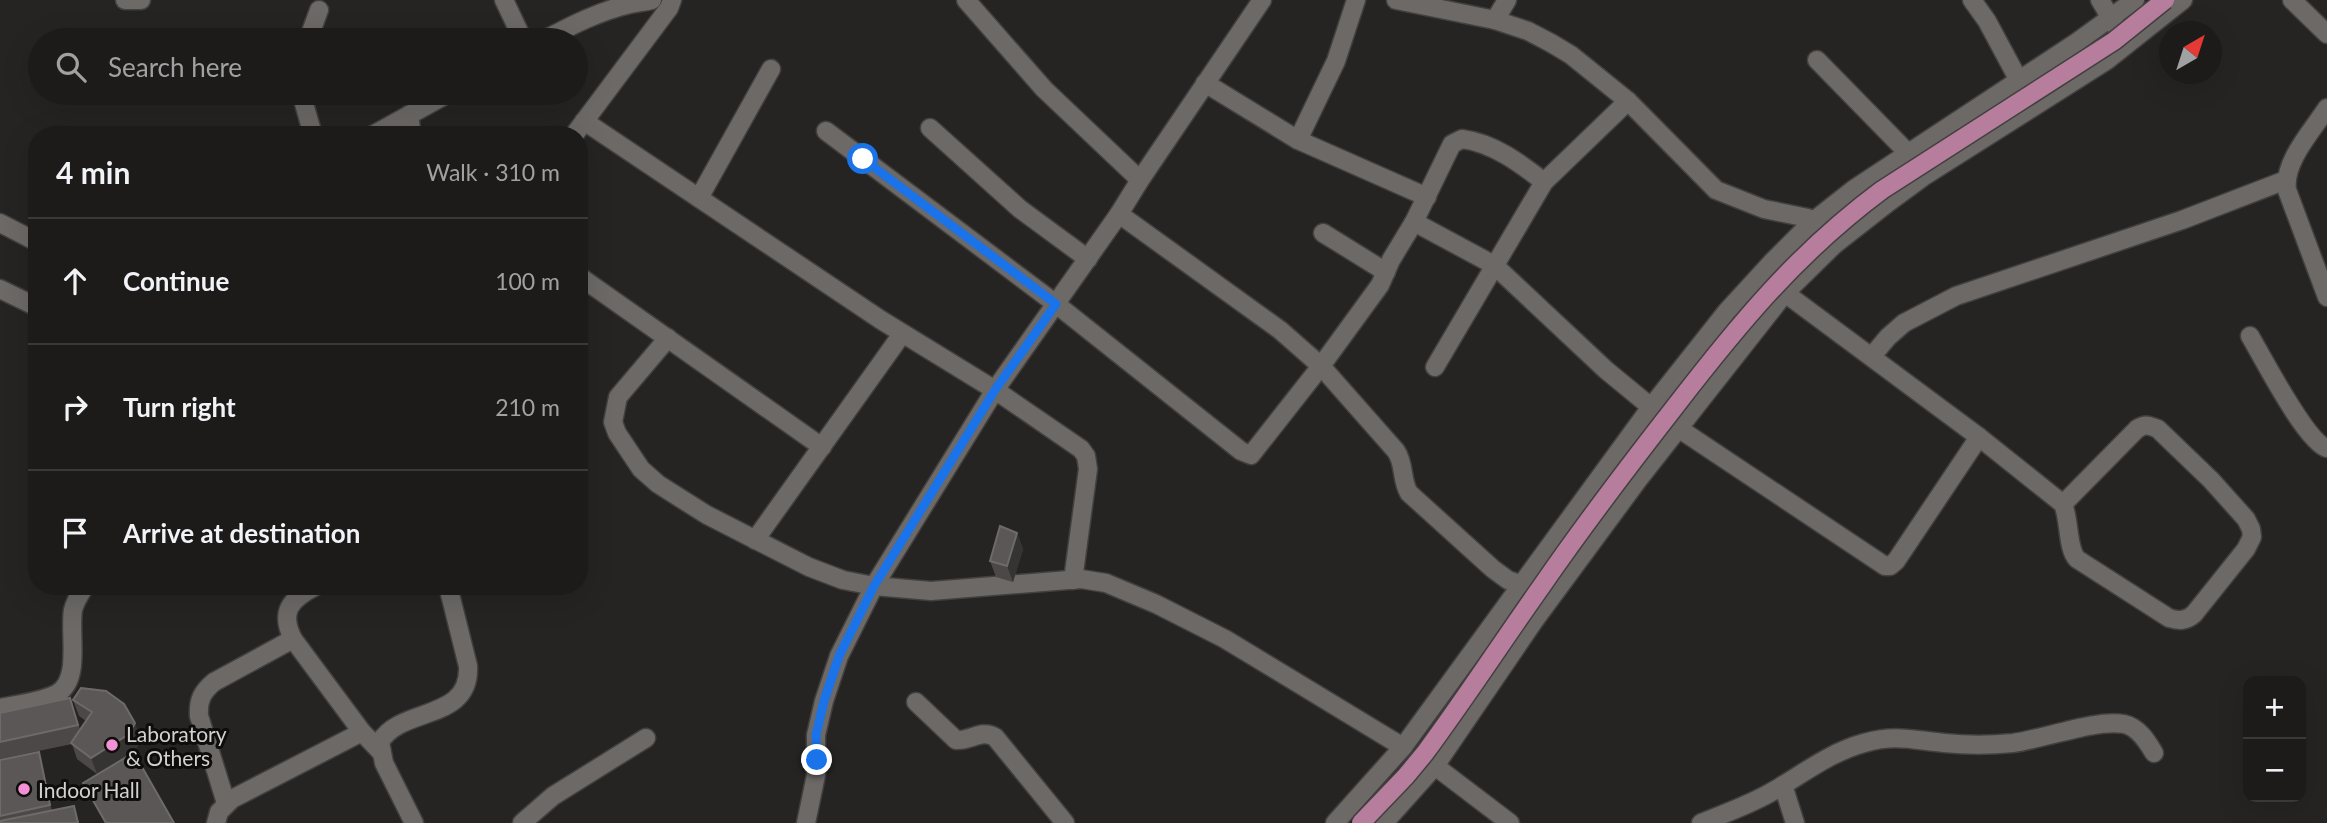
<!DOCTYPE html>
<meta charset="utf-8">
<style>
body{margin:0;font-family:Lato,sans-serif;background:#252423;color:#f1f3f6}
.controls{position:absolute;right:21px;bottom:21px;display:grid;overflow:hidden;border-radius:14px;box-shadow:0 7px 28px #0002}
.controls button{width:63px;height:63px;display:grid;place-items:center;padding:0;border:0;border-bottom:2px solid #3a3939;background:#1c1b1a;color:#f1f3f6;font:35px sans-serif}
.compass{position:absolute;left:2159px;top:21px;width:63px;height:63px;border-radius:50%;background:#1c1b1a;box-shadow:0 7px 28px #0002;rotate:39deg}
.stop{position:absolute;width:21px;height:21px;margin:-16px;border:5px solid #1a73e8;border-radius:50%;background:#fff}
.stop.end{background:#1a73e8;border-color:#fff;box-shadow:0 2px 7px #0008}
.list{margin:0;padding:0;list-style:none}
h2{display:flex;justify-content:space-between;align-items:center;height:91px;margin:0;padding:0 28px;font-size:30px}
h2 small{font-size:23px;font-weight:400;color:#a0a1a2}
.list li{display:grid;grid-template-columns:46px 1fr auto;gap:21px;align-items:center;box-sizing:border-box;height:126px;padding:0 28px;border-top:2px solid #3a3939}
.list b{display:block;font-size:26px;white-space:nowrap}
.list em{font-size:23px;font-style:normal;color:#a0a1a2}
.icon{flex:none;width:38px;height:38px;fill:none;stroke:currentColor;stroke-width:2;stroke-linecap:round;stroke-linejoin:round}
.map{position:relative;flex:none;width:2327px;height:823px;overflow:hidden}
.search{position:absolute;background:#1c1b1a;box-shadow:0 7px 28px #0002;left:28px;top:28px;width:560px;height:77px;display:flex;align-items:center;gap:18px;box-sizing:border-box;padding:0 24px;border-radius:38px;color:#a0a1a2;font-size:26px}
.panel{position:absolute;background:#1c1b1a;box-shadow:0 7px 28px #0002;left:28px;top:126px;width:560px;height:469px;border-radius:28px}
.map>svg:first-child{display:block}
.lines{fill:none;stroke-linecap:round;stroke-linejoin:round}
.minor-casing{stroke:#42403f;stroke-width:21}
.minor{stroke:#6c6967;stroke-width:18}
.major-bridge-casing{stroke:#42403f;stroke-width:21;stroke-linecap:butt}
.major-bridge{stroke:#b67d9c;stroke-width:18}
.wall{fill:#4b4847}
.shaded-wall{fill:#363432}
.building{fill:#5a5756;stroke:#6d6a69;stroke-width:2}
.route{stroke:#1a73e8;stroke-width:9}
.poi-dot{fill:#f391d6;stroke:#0e0d0c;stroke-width:2.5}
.labels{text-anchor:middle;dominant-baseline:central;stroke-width:6;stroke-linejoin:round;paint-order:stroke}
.poi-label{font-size:21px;fill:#d3d1d0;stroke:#0e0d0c;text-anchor:start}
</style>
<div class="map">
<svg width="2327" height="823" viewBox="0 0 2327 823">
<rect width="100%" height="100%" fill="#262422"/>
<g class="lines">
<defs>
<g id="minor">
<path d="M125,0H141"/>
<path d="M504,0L523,40"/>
<path d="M966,0L1044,89L1140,180"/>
<path d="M1396,0L1495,20L1528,31L1551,43L1571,55L1628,101L1716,190L1764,209L1808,218L1819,229"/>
<path d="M1972,0L1987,21L2024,90"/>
<path d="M2100,0L2116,27"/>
<path d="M2292,0L2327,34"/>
<path d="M1495,20L1507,0"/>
<path d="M308,40L319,10"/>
<path d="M544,40C572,25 600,11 630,4C638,2 645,2 652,0"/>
<path d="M1817,60L1908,153L1913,161"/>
<path d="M1205,83L1298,140L1427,197"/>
<path d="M301,93L313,135"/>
<path d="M2327,108C2312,131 2283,162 2287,190L2327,297"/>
<path d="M409,115L412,135"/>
<path d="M584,121L881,320L995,390L1081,449L1086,456L1088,469L1073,580"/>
<path d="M930,128L1020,209L1088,259"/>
<path d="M826,131L1056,304L1241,451L1251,455L1321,366L1380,285L1391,260L1414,222L1452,144L1462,139C1493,143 1520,163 1544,182"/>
<path d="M373,135L449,93"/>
<path d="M574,135L669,8L672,0"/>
<path d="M1298,140L1336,61L1356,0"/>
<path d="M699,198L771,69"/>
<path d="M1119,214L1280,330L1321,366L1396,451C1405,464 1401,480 1409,493L1493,569L1508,580L1522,585"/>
<path d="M1414,222L1494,265L1606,370L1651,407"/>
<path d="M0,223L37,242"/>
<path d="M1323,233L1386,272"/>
<path d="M579,276L822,447"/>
<path d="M0,289L37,307"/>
<path d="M1785,293L1979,437L2063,504C2070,521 2067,548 2077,559L2169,618C2179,621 2186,621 2194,614L2246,549L2252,537L2251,529L2246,519L2211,480L2158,429C2149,425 2145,424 2137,429L2063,504"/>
<path d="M2250,336C2263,358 2306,442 2327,448"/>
<path d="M668,338L618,397L613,422L617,433L641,469L658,484L707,515L809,567L843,580L874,586L931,591L1081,579L1106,583L1156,604L1225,639L1403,747"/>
<path d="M1872,356L1888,337L1904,323L1956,296L2182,220L2286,180"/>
<path d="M1435,367L1544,182L1628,101"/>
<path d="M1678,428L1885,566H1890L1896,561L1979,437"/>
<path d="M755,540L902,334"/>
<path d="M316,586C291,599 279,611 293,639L362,732L380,751"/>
<path d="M916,702L956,740C971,741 981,729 995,737L1065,823"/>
<path d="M0,708C18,704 42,702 58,693C81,679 69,634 73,610C75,601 80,594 85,586"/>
<path d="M1435,766L1510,823"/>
<path d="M1783,785L1795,823"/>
<path d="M226,803L199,716C198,700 202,692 214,682L293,639"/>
<path d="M216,823L219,812L232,799L362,732"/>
<path d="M414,823L384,763L380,742C401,706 471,722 468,666L448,586"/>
<path d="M522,823L553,796L646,738"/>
<path d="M806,823L816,775V735L824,701L839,656L874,586L995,390L1119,214L1140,180L1262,0"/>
<path d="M1335,823L1403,747L1651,407L1727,311L1772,262L1812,222L1854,189L2077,42L2135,0"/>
<path d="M1384,823L1435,766L1534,621L1638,480L1785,293L1834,245L1889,202L1923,177L2106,61L2183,0"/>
<path d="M1701,823C1726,813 1752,804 1775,790C1804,773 1831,752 1864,743C1895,734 1913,740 1944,743C1964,745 1993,745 2013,743C2044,739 2095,719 2124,724C2138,727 2147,741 2154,753"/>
</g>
</defs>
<!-- minor casing -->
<use href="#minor" class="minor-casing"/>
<!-- minor -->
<use href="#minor" class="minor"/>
<defs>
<path id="major-bridge" d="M1361,823L1406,776L1425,753C1465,699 1502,642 1541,587C1583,526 1628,467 1674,408C1738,325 1797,253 1882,190L2114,41L2165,0"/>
</defs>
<!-- major-bridge casing -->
<use href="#major-bridge" class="major-bridge-casing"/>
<!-- major-bridge -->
<use href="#major-bridge" class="major-bridge"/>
</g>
<!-- wall -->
<g class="wall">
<path d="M1017,533L1023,549L1013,582L996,577L990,561Z"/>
<path d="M70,698L80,729L86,721L79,716L73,700L141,739L135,751L97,774L77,759L72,744L0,759V713Z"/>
<path d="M41,758L52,811L76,812L79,823H0V760Z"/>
<path d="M83,783L174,823H105Z"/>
</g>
<!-- shaded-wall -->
<g class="shaded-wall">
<path d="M1017,533L1023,549L1013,582L1007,566Z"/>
<path d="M135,723L141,739L135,751L97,774L91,758Z"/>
<path d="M39,752L41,758L52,811L50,805Z"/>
</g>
<!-- building -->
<g class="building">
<path d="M1000,526L1017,533L1007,566L990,561Z"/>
<path d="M81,688L106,691L124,704L135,723L129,734L91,758L71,743L92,712L73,700Z"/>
<path d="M70,698L78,725L0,742V713Z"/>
<path d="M39,752L50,805L0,816V760Z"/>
<path d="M130,755L138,760L174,823H106L83,783Z"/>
<path d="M74,806L78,823H0V821Z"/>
</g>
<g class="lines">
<!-- route -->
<path class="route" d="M817,760L816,735L824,701L839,656L874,586L995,390L1056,304L863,159"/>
</g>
<!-- markers -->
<g class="poi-dot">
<circle cx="112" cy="745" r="7"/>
<circle cx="24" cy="789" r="7"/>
</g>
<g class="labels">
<!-- poi labels -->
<g class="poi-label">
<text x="126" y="733">Laboratory<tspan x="126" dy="24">&amp; Others</tspan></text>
<text x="38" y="789">Indoor Hall</text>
</g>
</g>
</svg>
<div class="controls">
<button>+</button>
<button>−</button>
</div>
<svg class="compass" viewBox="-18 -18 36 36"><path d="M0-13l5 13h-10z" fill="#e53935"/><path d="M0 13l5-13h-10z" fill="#a0a1a2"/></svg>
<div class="stop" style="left:863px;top:159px"></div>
<div class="stop end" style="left:817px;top:760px"></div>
<div class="search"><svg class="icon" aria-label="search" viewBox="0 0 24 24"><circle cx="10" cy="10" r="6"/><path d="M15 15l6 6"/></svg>Search here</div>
<section class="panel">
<h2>4 min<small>Walk · 310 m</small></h2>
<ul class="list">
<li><svg class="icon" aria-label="ahead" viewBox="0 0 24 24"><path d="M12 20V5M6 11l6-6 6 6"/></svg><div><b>Continue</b></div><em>100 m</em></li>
<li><svg class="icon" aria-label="right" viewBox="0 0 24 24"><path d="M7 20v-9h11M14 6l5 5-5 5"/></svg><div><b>Turn right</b></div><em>210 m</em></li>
<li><svg class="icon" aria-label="arrive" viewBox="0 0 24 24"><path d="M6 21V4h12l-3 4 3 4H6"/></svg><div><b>Arrive at destination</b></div></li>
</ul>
</section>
</div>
